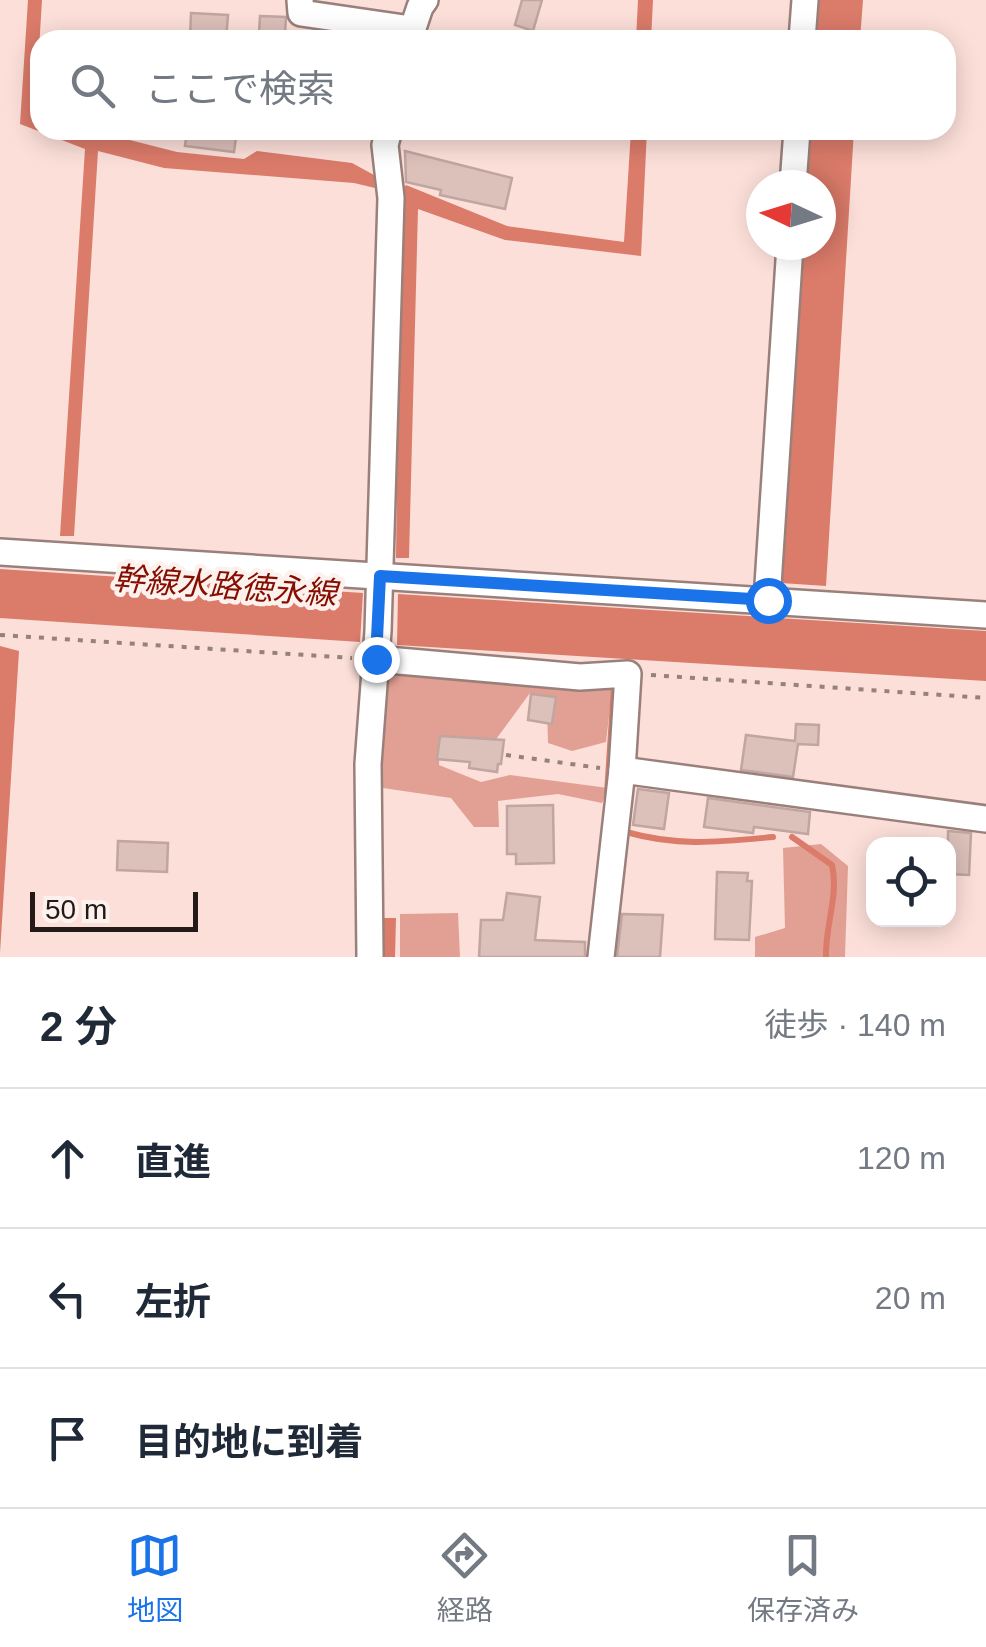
<!DOCTYPE html>
<html lang="ja">
<meta charset="utf-8">
<style>
body{margin:0;font-family:Helvetica,"Noto Sans JP",sans-serif;background:#f6f6f7;color:#1f2937}
.controls{position:absolute;right:30px;bottom:30px;display:grid;overflow:hidden;border-radius:20px;box-shadow:0 5px 25px #0003}
.controls button{width:90px;height:90px;display:grid;place-items:center;padding:0;border:0;border-bottom:2px solid #e0e1e3;background:#fff;color:#1f2937;font:50px sans-serif}
.compass{position:absolute;left:746px;top:170px;width:90px;height:90px;border-radius:50%;background:#fff;box-shadow:0 5px 25px #0003;rotate:274deg}
.scale{position:absolute;left:30px;bottom:25px;width:168px;box-sizing:border-box;padding-left:10px;border:5px solid #231917;border-top:0;font-size:28px;line-height:35px;white-space:nowrap;color:#231917;-webkit-text-stroke:8px #fdf1ee;paint-order:stroke}
.stop{position:absolute;width:30px;height:30px;margin:-22px;border:8px solid #1a73e8;border-radius:50%;background:#fff}
.stop.end{background:#1a73e8;border-color:#fff;box-shadow:0 2px 10px #0008}
.list{margin:0;padding:0;list-style:none}
h2{display:flex;justify-content:space-between;align-items:center;height:130px;margin:0;padding:0 40px;font-size:42px}
h2 small{font-size:32px;font-weight:400;color:#747a83}
.list li{display:grid;grid-template-columns:65px 1fr auto;gap:30px;align-items:center;box-sizing:border-box;height:140px;padding:0 40px;border-top:2px solid #e0e1e3}
.list b{display:block;font-size:38px;white-space:nowrap}
.list em{font-size:32px;font-style:normal;color:#747a83}
.icon{flex:none;width:55px;height:55px;fill:none;stroke:currentColor;stroke-width:2;stroke-linecap:round;stroke-linejoin:round}
.map{position:relative;flex:none;width:986px;height:957px;overflow:hidden}
.search{position:absolute;background:#fff;box-shadow:0 5px 25px #0003;left:30px;right:30px;top:30px;height:110px;display:flex;align-items:center;gap:25px;box-sizing:border-box;padding:0 35px;border-radius:30px;color:#747a83;font-size:38px}
.sheet{height:550px;background:#fff}
nav{display:flex;justify-content:space-around;align-items:center;box-sizing:border-box;height:140px;border-top:2px solid #e0e1e3;background:#fff;font-size:28px;color:#747a83}
nav a{display:grid;justify-items:center;gap:5px}
nav .on{color:#1a73e8}
.map>svg:first-child{display:block}
.green{fill:#e2a094}
.water{fill:#db7b6a}
.lines{fill:none;stroke-linecap:round;stroke-linejoin:round}
.stream{stroke:#db7b6a;stroke-width:6}
.building{fill:#dcc0ba;stroke:#c0a5a0;stroke-width:2.5}
.minor-casing{stroke:#9a807b;stroke-width:30}
.path{stroke:#95817d;stroke-width:4;stroke-dasharray:5 8;stroke-linecap:butt}
.minor{stroke:#fff;stroke-width:25}
.route{stroke:#1a73e8;stroke-width:12}
.labels{text-anchor:middle;dominant-baseline:central;stroke-width:9;stroke-linejoin:round;paint-order:stroke}
.water-label{font-size:32px;font-style:italic;fill:#850e00;stroke:#fdf1ee}
</style>
<div class="map">
<svg width="986" height="957" viewBox="0 0 986 957">
<rect width="100%" height="100%" fill="#fcdfd9"/>
<!-- green -->
<g class="green">
<path d="M385,669L612,690L606,742L572,751L548,743L547,709L530,693L491,746L440,745L439,765L481,782L510,775L608,788L602,803L558,794L498,801L499,827H474L451,798L376,787Z"/>
<path d="M821,844L848,866L845,957H755V937L785,928L783,848Z"/>
<path d="M458,913L460,957H400V914Z"/>
</g>
<!-- water -->
<g class="water">
<path d="M28,0H42L35,115L40,118V130L114,136L177,152L244,159L257,151L352,163L374,175L375,188L354,183L164,168L98,151L74,536H60L85,149L20,124Z"/>
<path d="M638,0H653L651,40H636Z"/>
<path d="M818,0H863L860,40H815Z"/>
<path d="M631,130H647L641,256L505,240L418,209L409,558H396L401,191L406,185L507,226L624,242Z"/>
<path d="M809,130H854L826,586L781,583L802,245H821V185H806Z"/>
<path d="M0,569L363,593L360,642L0,618Z"/>
<path d="M398,594L986,631V681L397,645Z"/>
<path d="M0,646L19,651L0,953Z"/>
<path d="M382,918H396L395,957H381Z"/>
</g>
<g class="lines">
<!-- stream -->
<g class="stream">
<path d="M607,794L614,687"/>
<path d="M626,832C679,847 719,842 773,837"/>
<path d="M792,837L832,865C839,896 825,925 826,957"/>
</g>
</g>
<!-- building -->
<g class="building">
<path d="M522,0H542L533,31L515,25Z"/>
<path d="M191,13L228,15L226,40H190Z"/>
<path d="M260,16L286,17L285,34L259,33Z"/>
<path d="M187,130H237L234,152L185,146Z"/>
<path d="M405,151L512,178L505,209L440,195L441,190L406,182Z"/>
<path d="M531,694L556,697L552,724L528,720Z"/>
<path d="M796,724L819,725L818,745L798,744L793,777L741,770L746,735L795,741Z"/>
<path d="M440,736L504,740L501,764H498L497,772L469,768L470,762L437,759Z"/>
<path d="M638,789L669,793L664,829L633,825Z"/>
<path d="M708,798L810,812L808,834L754,827L753,833L704,827Z"/>
<path d="M553,805L554,863L516,864V854H507V806Z"/>
<path d="M948,831L971,833L969,875L948,874Z"/>
<path d="M118,841L168,843L167,872L117,870Z"/>
<path d="M717,872L748,873L747,881H752L749,940L715,939Z"/>
<path d="M507,893L540,897L535,940L585,942V957H479L481,920H503Z"/>
<path d="M622,914L663,915L660,957H617Z"/>
</g>
<g class="lines">
<defs>
<g id="minor">
<path d="M300,0L301,13L411,29"/>
<path d="M409,40L420,7L425,0"/>
<path d="M802,40L805,0"/>
<path d="M793,185L797,130"/>
<path d="M0,552L986,615"/>
<path d="M767,600L790,245"/>
<path d="M376,659L580,677L628,674L622,770L601,957"/>
<path d="M622,770L986,819"/>
<path d="M370,957L368,764L378,631L391,198L385,145L389,130"/>
</g>
</defs>
<!-- minor casing -->
<use href="#minor" class="minor-casing"/>
<!-- path -->
<g class="path">
<path d="M0,635L352,658"/>
<path d="M651,675L986,698"/>
<path d="M506,755L600,768"/>
</g>
<!-- minor -->
<use href="#minor" class="minor"/>
</g>
<g class="lines">
<!-- route -->
<path class="route" d="M376,659L380,576L768,600"/>
</g>
<g class="labels">
<!-- water labels -->
<g class="water-label">
<text transform="translate(225 586) rotate(4)">幹線水路徳永線</text>
</g>
</g>
</svg>
<div class="controls">
<button><svg class="icon" aria-label="locate" viewBox="0 0 24 24"><circle cx="12" cy="12" r="6"/><path d="M12 2v4M12 18v4M2 12h4M18 12h4"/></svg></button>
</div>
<svg class="compass" viewBox="-18 -18 36 36"><path d="M0-13l5 13h-10z" fill="#e53935"/><path d="M0 13l5-13h-10z" fill="#747a83"/></svg>
<div class="scale">50 m</div>
<div class="stop" style="left:768px;top:600px"></div>
<div class="stop end" style="left:376px;top:659px"></div>
<div class="search"><svg class="icon" aria-label="search" viewBox="0 0 24 24"><circle cx="10" cy="10" r="6"/><path d="M15 15l6 6"/></svg>ここで検索</div>
</div>
<section class="sheet">
<h2>2 分<small>徒歩 · 140 m</small></h2>
<ul class="list">
<li><svg class="icon" aria-label="ahead" viewBox="0 0 24 24"><path d="M12 20V5M6 11l6-6 6 6"/></svg><div><b>直進</b></div><em>120 m</em></li>
<li><svg class="icon" aria-label="left" viewBox="0 0 24 24"><path d="M17 20v-9H6M10 6l-5 5 5 5"/></svg><div><b>左折</b></div><em>20 m</em></li>
<li><svg class="icon" aria-label="arrive" viewBox="0 0 24 24"><path d="M6 21V4h12l-3 4 3 4H6"/></svg><div><b>目的地に到着</b></div></li>
</ul>
</section>
<nav>
<a class="on"><svg class="icon" aria-label="map" viewBox="0 0 24 24"><path d="M3 6l6-2 6 2 6-2v14l-6 2-6-2-6 2zM9 4v14M15 6v14"/></svg>地図</a>
<a><svg class="icon" aria-label="directions" viewBox="0 0 24 24"><path d="M12 3l9 9-9 9-9-9zM9 14v-3h6M13 9l2 2-2 2"/></svg>経路</a>
<a><svg class="icon" aria-label="saved" viewBox="0 0 24 24"><path d="M7 4h10v16l-5-4-5 4z"/></svg>保存済み</a>
</nav>
